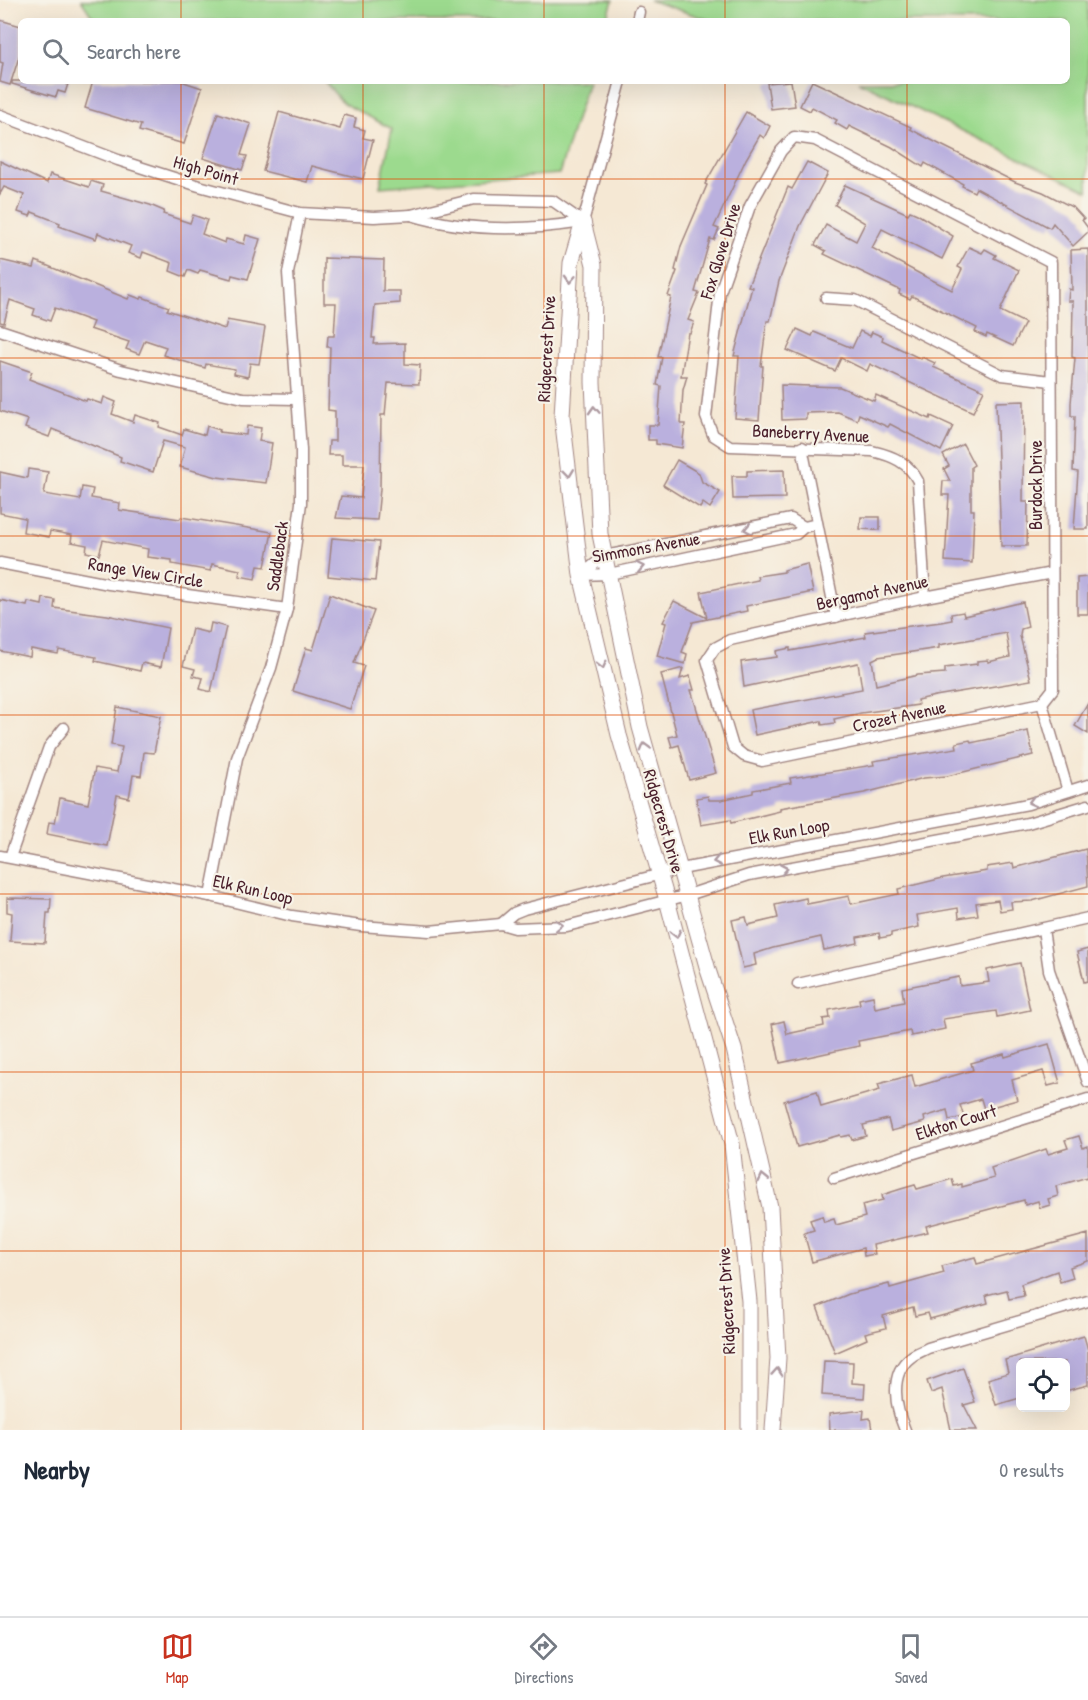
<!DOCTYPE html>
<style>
body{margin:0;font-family:"Patrick Hand",sans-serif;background:#f2f2f3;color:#1f2937}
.controls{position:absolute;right:18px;bottom:18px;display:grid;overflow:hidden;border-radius:9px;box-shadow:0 6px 24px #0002}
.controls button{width:54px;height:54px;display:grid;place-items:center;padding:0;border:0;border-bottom:2px solid #e0e1e3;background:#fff;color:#1f2937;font:30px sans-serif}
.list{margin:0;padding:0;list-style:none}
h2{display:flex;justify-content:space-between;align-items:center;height:78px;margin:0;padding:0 24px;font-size:26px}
h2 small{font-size:20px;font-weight:400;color:#747a83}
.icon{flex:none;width:33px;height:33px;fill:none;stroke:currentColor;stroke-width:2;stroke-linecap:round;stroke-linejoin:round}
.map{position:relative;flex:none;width:1088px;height:1430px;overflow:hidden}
.search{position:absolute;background:#fff;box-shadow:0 6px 24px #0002;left:18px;right:18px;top:18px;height:66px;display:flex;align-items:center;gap:15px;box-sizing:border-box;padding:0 21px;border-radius:9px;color:#747a83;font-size:22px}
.sheet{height:186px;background:#fff}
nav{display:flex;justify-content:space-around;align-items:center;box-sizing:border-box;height:84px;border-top:2px solid #e0e1e3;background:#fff;font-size:16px;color:#747a83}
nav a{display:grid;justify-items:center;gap:3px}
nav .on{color:#c8321e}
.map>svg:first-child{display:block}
.green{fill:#9cda8e;stroke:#737c5c;stroke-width:1.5}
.building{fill:#bab0de;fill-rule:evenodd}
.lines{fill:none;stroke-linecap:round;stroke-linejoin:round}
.street-casing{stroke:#a08480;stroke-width:13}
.secondary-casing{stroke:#a08480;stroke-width:17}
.street{stroke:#fff;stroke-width:10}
.secondary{stroke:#fff;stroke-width:15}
.oneway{stroke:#ae9aa0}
.grid{fill:none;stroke:#e0560e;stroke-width:1.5;stroke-opacity:0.55}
.labels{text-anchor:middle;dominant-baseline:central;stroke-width:4.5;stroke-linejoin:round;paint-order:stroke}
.street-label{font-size:18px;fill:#4a1f2b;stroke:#f7f3e8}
</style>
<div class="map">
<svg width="1088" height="1430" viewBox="0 0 1088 1430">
<rect width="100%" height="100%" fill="#f7f3e8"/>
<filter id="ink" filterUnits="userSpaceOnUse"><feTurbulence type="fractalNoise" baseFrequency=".0167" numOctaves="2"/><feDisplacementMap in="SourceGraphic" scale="12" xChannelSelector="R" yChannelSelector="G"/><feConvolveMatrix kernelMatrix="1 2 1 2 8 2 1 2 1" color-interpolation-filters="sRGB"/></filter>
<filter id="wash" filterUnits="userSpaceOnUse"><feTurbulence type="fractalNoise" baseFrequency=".008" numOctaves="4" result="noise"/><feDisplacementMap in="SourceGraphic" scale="24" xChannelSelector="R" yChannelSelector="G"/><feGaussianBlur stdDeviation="1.35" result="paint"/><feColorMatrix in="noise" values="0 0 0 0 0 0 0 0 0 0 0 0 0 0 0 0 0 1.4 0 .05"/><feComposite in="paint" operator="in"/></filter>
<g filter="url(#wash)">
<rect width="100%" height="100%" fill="#f5e8d4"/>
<!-- green -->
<g class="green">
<path d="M81,0H613L607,21H95Z"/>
<path d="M649,0H1088V191L858,81H1067V21H712Z"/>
<path d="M324,81H588L559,174L380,187L392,129L343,103Z"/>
</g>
<g id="blocks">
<!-- building -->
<g class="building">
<path d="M0,20L21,26V51L10,85L0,82L3,63L0,62Z"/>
<path d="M12,81H69L65,93L58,91L56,97L12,84Z"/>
<path d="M93,81H181L202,88L184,144L139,131L141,125L85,108Z"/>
<path d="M791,81L795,106L771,109L767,83Z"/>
<path d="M812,81L911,127L910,129L939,144L1015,182L1043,192L1074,208L1084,219L1082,220L1088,228V232L1073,246L1053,223L1050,228L976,188L974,192L962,186L963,184L925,163L923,167L892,147L849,126L847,130L835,123L837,120L812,107L810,111L800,106Z"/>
<path d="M279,112L340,129L344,115L356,118L354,127L365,130L363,138L373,140L363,179L312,166L307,182L263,171Z"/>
<path d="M746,112L770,126L764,138L760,135L746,159L714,227L719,229L714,240L710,239L695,292L699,293L688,320L694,322L690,333H688L681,376H687L683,390L681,424H685L682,448L656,444V440H648V425H658L661,386L657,385L662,357H658L671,297L668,296L677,271L675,270L681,246L707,185L705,184Z"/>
<path d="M218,113L251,124L241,155L247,156L242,170L203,158Z"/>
<path d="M0,161L47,183L50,174L89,187L91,181L103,185L101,191L150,205L164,211L163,214L190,223L193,215L207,220L202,234L225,243L226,239L244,244L246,235L260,239L248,279L232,275L231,279L200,270L198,274L188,270L185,277L170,271L172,263L143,252L141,258L128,253L131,246L98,233L96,239L59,226L60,223L32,212L30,216L18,212L24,195L4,187L0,194Z"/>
<path d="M807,162L828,173L800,226L779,281L770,321H767L761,366H763L759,420L735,418L739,356H734L752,287L748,286L788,187L792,189Z"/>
<path d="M845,185L908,214L910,211L917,214L953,236L942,259L882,229L872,248L922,275L952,290L962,269L958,267L969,247L982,253L985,249L996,255L994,258L1019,270L1000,311L1025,323L1013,346L987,334L986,337L975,332L977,328L912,296L910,299L899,294L900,290L824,254L826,251L815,245L826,225L856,241L865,223L835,205Z"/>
<path d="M1088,249V529H1074L1078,472L1073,471L1075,416H1071V403L1075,358L1072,357L1073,301H1068L1069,289L1072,290L1071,250Z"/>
<path d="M324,258L384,260L383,291H400V303L375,305L372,338H375L374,344L405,343V364L420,365L419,384L388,383L385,415H381L380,489L377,520L336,518L341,496L361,498L364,465H342V455H328L329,441H335V411L328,410L330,347H327L328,336H334L336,303H324Z"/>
<path d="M0,260L34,268L36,261L128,299L130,295L141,299L142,297L169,307L167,310L225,329L227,320L265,327L259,364L250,363L248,377L234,374L235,369L206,364L205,368L163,355L166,347L145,340L139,354L126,349L129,342L90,329L93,322L55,308L50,321L33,315L35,309L10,300L4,323L0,322Z"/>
<path d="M797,329L812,336L814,332L852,348L860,331L870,336L872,332L883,337L882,340L921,359L922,357L935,363L933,367L984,390L973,412L870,364L867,371L841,358L835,371L787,350Z"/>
<path d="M0,361L32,372L29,379L86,401L87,399L102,404L104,397L116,402L112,414L133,422L135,415L160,423L159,427L182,435L184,429L205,435L207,426L220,430L219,432L246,435L247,426L261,428L259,441L272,443L266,483L217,477L180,467L185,447L163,441L153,472L120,461L121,457L52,429L49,437L25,428L28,420L0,411Z"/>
<path d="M781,385L840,387L874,401L876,395L930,419L931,416L953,426L941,451L890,424L888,427L859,414L857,420L838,412L806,413V419L782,420Z"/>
<path d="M1024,401L1023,502H1028L1027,546H1001L996,402Z"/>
<path d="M963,444L974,465L971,467V510H974L972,563L945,561L949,495H942L943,481H950L944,469L949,466L943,455Z"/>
<path d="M677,460L699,473L702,482L720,492L710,508L703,503L700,508L663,485Z"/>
<path d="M28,469L48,472L44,494L80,500L82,487L93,489L91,498L120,503L119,510L180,519L181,517L272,532L265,567L258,566L255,579L239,576L240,570L212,564L210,571L172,564V560L147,557L148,549L103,540L99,555L86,552L87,545L71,542L72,535L50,531L49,537L23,532L25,518L0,513V472L27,478Z"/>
<path d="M784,470L785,498L733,499L732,476H747V471Z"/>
<path d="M861,517H880V530L860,529Z"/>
<path d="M332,538L379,542L375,581L328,576Z"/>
<path d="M807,564L813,592L746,606L747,611L693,622L682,652L687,654L685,664L657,656L666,623L663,622L674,601L707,618L701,592L758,580L757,576L784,572V570Z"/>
<path d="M1088,577V614H1077V578Z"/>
<path d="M330,594L374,611L354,663L364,666L350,709L293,691L306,648L313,650Z"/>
<path d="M43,598L55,600L54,608L107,615L168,628L161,667L142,663L140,671L95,661L96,657L59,650L58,654L31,649L30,657L0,651V600L27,606L28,602L42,605Z"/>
<path d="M1023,602L1028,627L1021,629L1020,636L1031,680L935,696L917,700L918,705L861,713L834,719L835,723L822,725L821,721L755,735L750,710L862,689L858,663L744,687L741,662L777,657L776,651L790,648V651L866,637L865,632L941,622L952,620L951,614L963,612L964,616ZM1006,633L1010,657L988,662V660L977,661V664L945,668V673L918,675L876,685L872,660L878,657L939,648V645Z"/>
<path d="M211,623L226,627L211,692L200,689L203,678L193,676L195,669L183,666L192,629L209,633Z"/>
<path d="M683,668L680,679L690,676L694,690H691L716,773L689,780L679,745L672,747L669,737L677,735L661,674Z"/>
<path d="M1088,703V734L1075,726Z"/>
<path d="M117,707L161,716L154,753L144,752L141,776L133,775L129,798L117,795L107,846L47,834L49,822L55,823L60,798L88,804L95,768L117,772L122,747L111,745Z"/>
<path d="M1028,731L1033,755L947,776L924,778L864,793L780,808V811L731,823L730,820L701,825L696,798L708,796L709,800H721L753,793V790L791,783L790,778L874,765L873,761L957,748L956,743L970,740L971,743Z"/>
<path d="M1086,849L1088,886L1032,901L1011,902L1012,909L1000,911L998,900L976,903L978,915L959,918L958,908L917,915L919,927L891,933V936L880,938L879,933L857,937L858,943L824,950L821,937L773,948L754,954L756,965L743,968L732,920L746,917L748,925L778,918L775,905L806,898L807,904L849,896L851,904L899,894L898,889L943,878L987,871V867L1013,863L1014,868Z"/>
<path d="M7,898L51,899L50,913H47L45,943L10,941L12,913L7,912Z"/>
<path d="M1088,949V981L1084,982L1077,952Z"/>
<path d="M1020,963L1030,1010L997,1017L996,1011L943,1019L945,1029L911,1036L910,1031L858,1041L859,1046L780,1063L772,1024L784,1021L787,1034L824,1026L823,1019L830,1018L829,1010L860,1004L859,999L873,996L875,1008L904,1002L902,988L959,977L960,986L989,982L987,970Z"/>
<path d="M1049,1044L1060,1083L1048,1086L1043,1071L1012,1080L1017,1100L984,1109L981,1099L960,1105L964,1117L949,1120L947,1110L924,1117L925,1122L891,1131L888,1119L863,1125L866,1136L852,1140L850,1135L841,1137L840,1135L797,1147L784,1101L817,1091L821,1107L880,1090L878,1084L912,1075L915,1087L973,1070L971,1063L1004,1054L1005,1057Z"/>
<path d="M1079,1136L1083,1148L1088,1146V1177L1056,1186L1058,1196L1048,1199L1050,1205L1040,1208L1038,1201L1025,1205L1024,1200L926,1226L928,1232L873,1245L875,1254L864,1256L863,1248L812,1262L804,1233L814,1230L810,1220L822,1216L824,1222L834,1219L836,1225L865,1217L862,1205L883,1200L882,1195L901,1189L915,1185L917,1189L952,1179L954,1186L962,1184V1187L994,1178L991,1168L1046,1149L1048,1154L1068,1148L1065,1140Z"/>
<path d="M1088,1234V1261L1070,1267L1073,1278L1060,1282L1057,1271L1021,1284L1024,1296L1009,1299L1007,1290L986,1295L988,1303L930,1319L928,1313L915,1316L913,1307L883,1316L886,1328L865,1333L867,1339L835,1353L817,1307L849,1294L889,1284L890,1288L944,1273L942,1266L975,1257L977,1264Z"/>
<path d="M1084,1336L1088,1350V1385L1065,1391V1362H1020V1398L996,1405L988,1379L1008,1373L1005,1360Z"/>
<path d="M824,1361L853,1362L852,1383L865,1384L864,1398L822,1395Z"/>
<path d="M963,1368L975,1402L964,1405L977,1430H951L942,1389L931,1393L927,1381Z"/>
<path d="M864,1410L863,1419L870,1418L872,1430H830L829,1414Z"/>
</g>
</g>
</g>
<g filter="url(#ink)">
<use href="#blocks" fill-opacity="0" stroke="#a08480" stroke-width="1.5"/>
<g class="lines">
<defs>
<g id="street">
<path d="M637,21L639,12"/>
<path d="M0,115L118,160L199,186L300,213L374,217L411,215"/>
<path d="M474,199L553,201L583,222C525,231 467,232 411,215Z"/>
<path d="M583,222L621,81"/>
<path d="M826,298L855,300L1002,375L1051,381"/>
<path d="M0,330L121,370L243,398L295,399"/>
<path d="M802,447L836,617"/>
<path d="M804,527L791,519L605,556L581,575L609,574L796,534L804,527L817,524"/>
<path d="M0,563L109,584L287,609"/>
<path d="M925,597L918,481C908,462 893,456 872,451L730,446L713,435L706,417L720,292L750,206L781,151L794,137L815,140L1051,262L1053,689L1042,703"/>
<path d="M1042,703L762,761L744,756L733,747L707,660L715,648L730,640L925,597L1052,573"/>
<path d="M1042,703L1068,791"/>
<path d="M0,856L210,896L292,916L361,926L429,931L501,924L515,928L567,926L688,895L749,875L1028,823L1088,805"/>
<path d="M10,857L49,747L64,728"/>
<path d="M210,896L237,758L271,668L287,609L301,503V450L288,273L300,213"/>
<path d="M501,924L514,913L524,909L681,869L1028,804L1088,785"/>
<path d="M1043,929L1049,970L1088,1082"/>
<path d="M798,984L1088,918"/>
<path d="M834,1178L1088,1099"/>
<path d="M905,1430C896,1409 888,1374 911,1357C916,1353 923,1351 928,1348L1088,1301"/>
</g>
<g id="secondary">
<path d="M583,222L571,263L562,416L581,575L619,735L667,900L732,1144L749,1301V1430"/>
<path d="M583,222L594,265L593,382L600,534L640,727L708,970L734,1049L770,1207L778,1358L773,1430"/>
</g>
</defs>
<!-- street casing -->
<use href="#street" class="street-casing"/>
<!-- secondary casing -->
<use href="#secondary" class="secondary-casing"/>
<!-- street -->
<use href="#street" class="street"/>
<!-- secondary -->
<use href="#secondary" class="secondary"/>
</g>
<!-- one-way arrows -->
<defs><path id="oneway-chevron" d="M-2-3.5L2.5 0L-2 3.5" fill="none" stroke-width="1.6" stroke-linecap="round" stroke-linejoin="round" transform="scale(1.5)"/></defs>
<g class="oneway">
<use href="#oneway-chevron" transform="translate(570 279) rotate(93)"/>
<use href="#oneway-chevron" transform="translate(594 410) rotate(-93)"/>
<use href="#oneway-chevron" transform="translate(569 473) rotate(83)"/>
<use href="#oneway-chevron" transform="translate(748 529) rotate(168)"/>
<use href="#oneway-chevron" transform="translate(640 567) rotate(-12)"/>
<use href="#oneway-chevron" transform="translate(602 665) rotate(76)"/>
<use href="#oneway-chevron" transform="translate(645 747) rotate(-106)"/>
<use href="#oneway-chevron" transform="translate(1032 802) rotate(165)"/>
<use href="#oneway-chevron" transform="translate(717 861) rotate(169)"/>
<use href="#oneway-chevron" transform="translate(784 869) rotate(-10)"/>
<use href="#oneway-chevron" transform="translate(559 925) rotate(-2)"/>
<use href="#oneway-chevron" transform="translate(676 934) rotate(76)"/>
<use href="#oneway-chevron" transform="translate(763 1178) rotate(-103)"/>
<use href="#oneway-chevron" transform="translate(777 1372) rotate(-86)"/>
</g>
</g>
<!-- grid -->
<path class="grid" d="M181,0V21M363,0V21M544,0V21M725,0V21M907,0V21M181,81V1430M363,81V1430M544,81V1430M725,81V1430M907,81V1430M0,179H1088M0,358H1088M0,536H1088M0,715H1088M0,894H1088M0,1072H1088M0,1251H1088"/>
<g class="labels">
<!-- street labels -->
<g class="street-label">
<text transform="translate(206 170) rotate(16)">High Point</text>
<text transform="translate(720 251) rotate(-73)">Fox Glove Drive</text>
<text transform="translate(546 349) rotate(-87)">Ridgecrest Drive</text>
<text transform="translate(811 433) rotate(3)">Baneberry Avenue</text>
<text transform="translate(1035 485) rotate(-90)">Burdock Drive</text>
<text transform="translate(646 547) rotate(-10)">Simmons Avenue</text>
<text transform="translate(277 556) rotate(-82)">Saddleback</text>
<text transform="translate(146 572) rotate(9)">Range View Circle</text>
<text transform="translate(872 592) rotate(-12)">Bergamot Avenue</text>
<text transform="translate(899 716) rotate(-12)">Crozet Avenue</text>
<text transform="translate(664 821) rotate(74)">Ridgecrest Drive</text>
<text transform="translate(789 831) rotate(-10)">Elk Run Loop</text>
<text transform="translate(253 889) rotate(13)">Elk Run Loop</text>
<text transform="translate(956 1122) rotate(-17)">Elkton Court</text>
<text transform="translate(726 1301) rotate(-93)">Ridgecrest Drive</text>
</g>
</g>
</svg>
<div class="controls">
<button><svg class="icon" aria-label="locate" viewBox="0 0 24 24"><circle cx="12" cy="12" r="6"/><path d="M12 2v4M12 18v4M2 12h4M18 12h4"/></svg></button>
</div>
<div class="search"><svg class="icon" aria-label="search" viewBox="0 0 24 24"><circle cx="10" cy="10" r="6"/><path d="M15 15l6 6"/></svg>Search here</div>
</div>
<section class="sheet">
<h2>Nearby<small>0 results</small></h2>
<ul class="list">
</ul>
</section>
<nav>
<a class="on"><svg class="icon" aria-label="map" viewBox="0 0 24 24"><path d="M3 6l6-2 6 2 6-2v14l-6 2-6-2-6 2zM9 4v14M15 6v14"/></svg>Map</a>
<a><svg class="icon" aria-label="directions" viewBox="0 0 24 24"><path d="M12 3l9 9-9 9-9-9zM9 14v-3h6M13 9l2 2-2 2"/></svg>Directions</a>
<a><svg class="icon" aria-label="saved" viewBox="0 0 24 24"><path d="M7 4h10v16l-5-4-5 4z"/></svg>Saved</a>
</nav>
